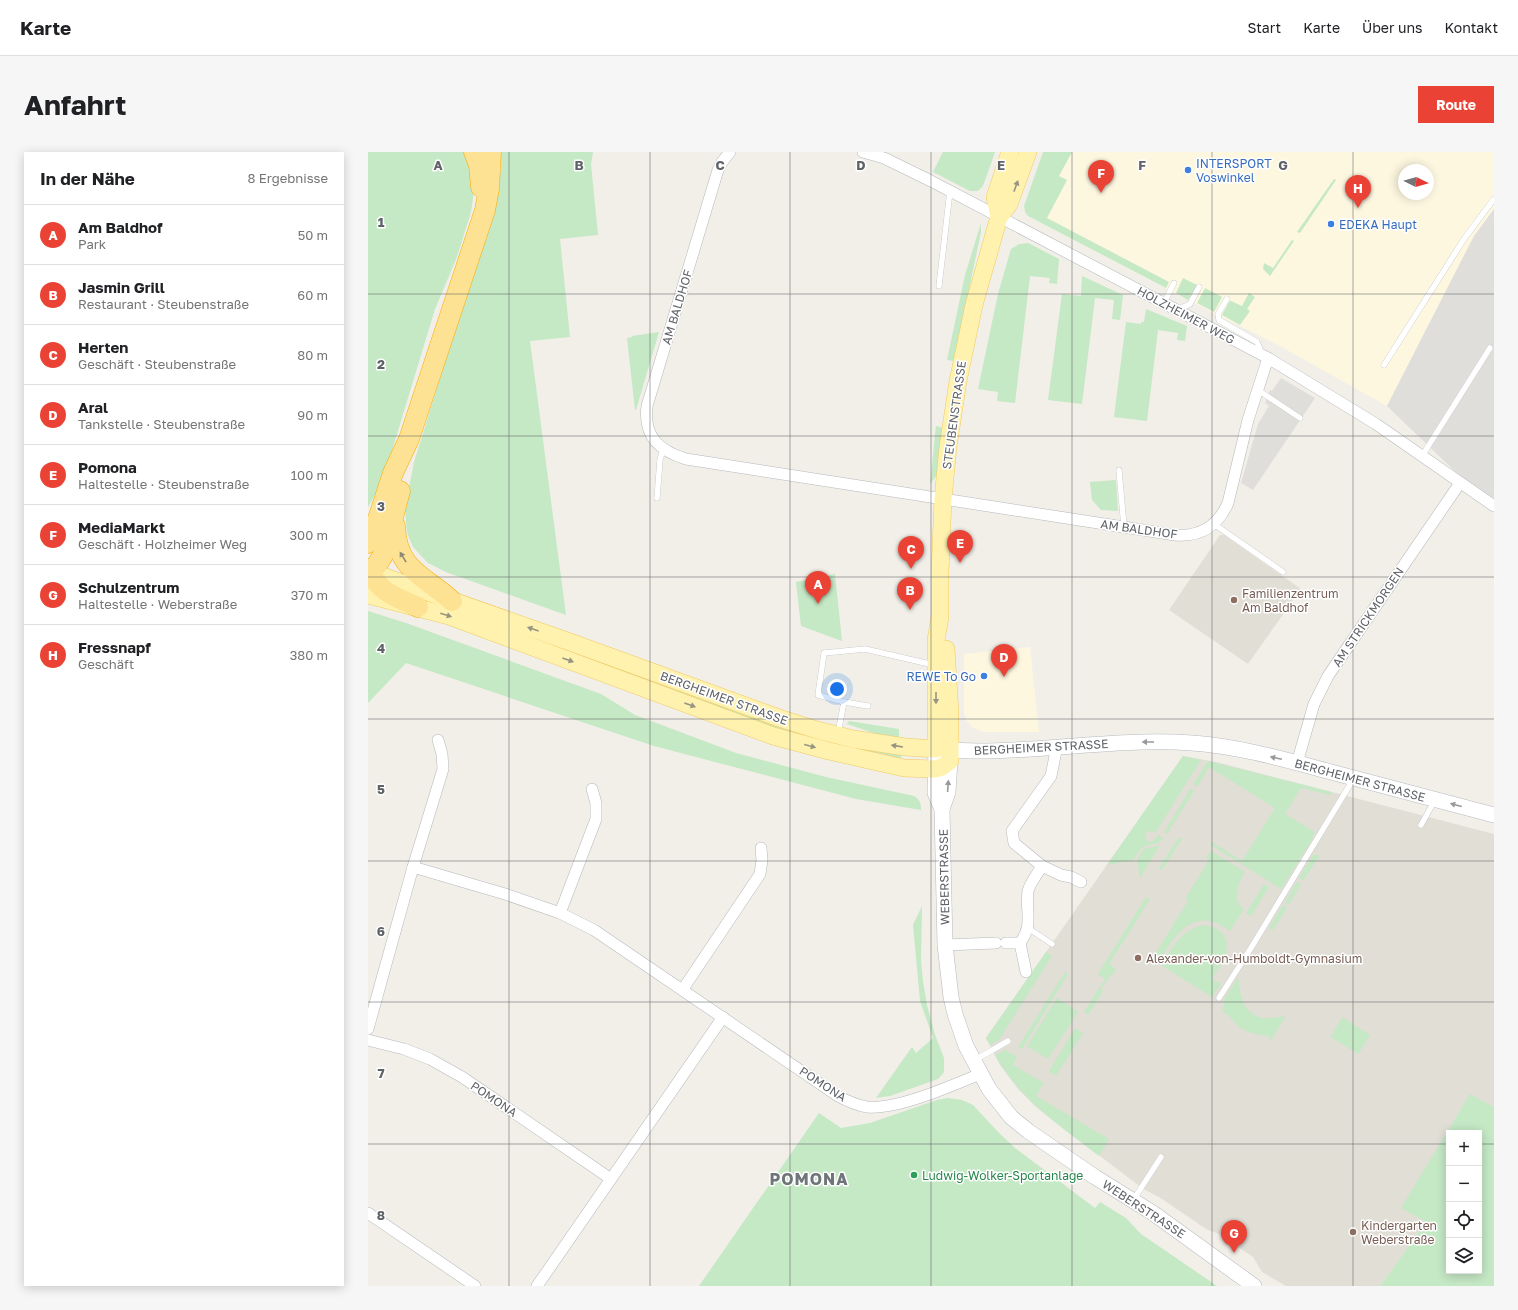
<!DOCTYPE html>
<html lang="de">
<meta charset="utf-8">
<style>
body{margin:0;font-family:"Golos Text",sans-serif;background:#f6f6f6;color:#202124}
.controls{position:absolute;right:12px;bottom:12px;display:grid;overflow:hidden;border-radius:0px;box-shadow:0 2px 10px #0003}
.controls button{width:36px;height:36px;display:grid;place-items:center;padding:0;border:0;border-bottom:1px solid #e0e0e0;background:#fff;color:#202124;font:20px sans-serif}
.compass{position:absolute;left:1030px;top:12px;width:36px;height:36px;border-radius:50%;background:#fff;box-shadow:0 2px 10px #0003;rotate:95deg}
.you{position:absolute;left:469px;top:537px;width:14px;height:14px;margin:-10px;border:3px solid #fff;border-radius:50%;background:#1a73e8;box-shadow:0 0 0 6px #1a73e833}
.badge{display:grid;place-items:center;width:26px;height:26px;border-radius:50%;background:#ea4335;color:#fff;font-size:13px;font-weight:700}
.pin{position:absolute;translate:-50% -33px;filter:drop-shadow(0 1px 2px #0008)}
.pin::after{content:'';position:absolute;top:21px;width:14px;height:12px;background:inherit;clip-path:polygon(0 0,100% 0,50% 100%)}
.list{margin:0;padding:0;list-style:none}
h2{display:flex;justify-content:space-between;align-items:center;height:52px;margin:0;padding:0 16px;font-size:17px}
h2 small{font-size:13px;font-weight:400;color:#757577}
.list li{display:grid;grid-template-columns:26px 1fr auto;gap:12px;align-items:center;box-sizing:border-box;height:60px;padding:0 16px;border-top:1px solid #e0e0e0}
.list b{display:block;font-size:15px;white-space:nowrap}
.list p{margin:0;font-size:13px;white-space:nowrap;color:#757577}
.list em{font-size:13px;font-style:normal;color:#757577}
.icon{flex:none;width:22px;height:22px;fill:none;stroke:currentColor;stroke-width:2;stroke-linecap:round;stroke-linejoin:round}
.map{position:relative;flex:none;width:1126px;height:1134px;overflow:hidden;border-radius:0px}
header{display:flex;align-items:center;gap:24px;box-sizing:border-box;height:56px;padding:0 20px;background:#fff;border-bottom:1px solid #e0e0e0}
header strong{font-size:19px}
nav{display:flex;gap:22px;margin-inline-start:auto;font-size:14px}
.intro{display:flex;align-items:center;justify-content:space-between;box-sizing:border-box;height:96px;padding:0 24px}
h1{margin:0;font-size:28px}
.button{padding:10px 18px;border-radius:0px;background:#ea4335;color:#fff;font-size:14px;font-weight:700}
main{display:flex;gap:24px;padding:0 24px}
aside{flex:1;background:#fff;border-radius:0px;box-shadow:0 2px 10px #0003}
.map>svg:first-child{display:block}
.commercial{fill:#fef7e0;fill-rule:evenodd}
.industrial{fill:#e0deda}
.education{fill:#e1ded6}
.green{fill:#c5e8c5;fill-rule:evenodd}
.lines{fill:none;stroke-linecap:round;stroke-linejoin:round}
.service-casing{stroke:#b5b8bc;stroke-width:6}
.minor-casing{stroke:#b5b8bc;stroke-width:12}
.secondary-casing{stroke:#b6babf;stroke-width:16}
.primary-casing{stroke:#f2c960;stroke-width:18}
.motorway-casing{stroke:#f9ab00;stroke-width:21}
.service{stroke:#fff;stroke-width:5.5}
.minor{stroke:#fff;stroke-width:11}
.secondary{stroke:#fff;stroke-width:15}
.primary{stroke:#fff2af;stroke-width:17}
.motorway{stroke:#fde293;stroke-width:20}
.oneway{fill:#979581}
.oneway2{fill:#8e8975}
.oneway3{fill:#979a9d}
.grid{fill:none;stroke:#5f6368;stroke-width:1;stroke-opacity:0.55}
.shop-dot{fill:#3f7fe0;stroke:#fff;stroke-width:1.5}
.education-dot{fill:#8d6e63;stroke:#fff;stroke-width:1.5}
.leisure-dot{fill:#2e9e5b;stroke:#fff;stroke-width:1.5}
.labels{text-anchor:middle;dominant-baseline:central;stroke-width:3;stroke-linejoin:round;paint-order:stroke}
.shop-label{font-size:12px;fill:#366cbe;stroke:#fff;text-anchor:start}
.street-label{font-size:12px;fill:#5f6368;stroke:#fff}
.education-label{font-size:12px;fill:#785e54;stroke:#fff;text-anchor:start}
.leisure-label{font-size:12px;fill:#27864d;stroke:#fff;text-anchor:start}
.district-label{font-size:16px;font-weight:bold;letter-spacing:1px;fill:#70757a;stroke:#fff}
.grid-label{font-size:13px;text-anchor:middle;font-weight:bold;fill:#5f6368;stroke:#fff;stroke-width:3;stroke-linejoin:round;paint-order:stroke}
</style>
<header>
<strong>Karte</strong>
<nav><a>Start</a><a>Karte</a><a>Über uns</a><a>Kontakt</a></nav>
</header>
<div class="intro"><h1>Anfahrt</h1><a class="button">Route</a></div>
<main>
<aside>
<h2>In der Nähe<small>8 Ergebnisse</small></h2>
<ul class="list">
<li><span class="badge">A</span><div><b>Am Baldhof</b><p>Park</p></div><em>50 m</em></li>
<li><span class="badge">B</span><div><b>Jasmin Grill</b><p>Restaurant · Steubenstraße</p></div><em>60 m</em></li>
<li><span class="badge">C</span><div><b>Herten</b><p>Geschäft · Steubenstraße</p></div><em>80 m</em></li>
<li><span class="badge">D</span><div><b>Aral</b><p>Tankstelle · Steubenstraße</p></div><em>90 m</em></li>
<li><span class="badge">E</span><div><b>Pomona</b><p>Haltestelle · Steubenstraße</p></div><em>100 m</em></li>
<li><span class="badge">F</span><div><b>MediaMarkt</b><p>Geschäft · Holzheimer Weg</p></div><em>300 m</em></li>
<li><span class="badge">G</span><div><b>Schulzentrum</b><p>Haltestelle · Weberstraße</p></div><em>370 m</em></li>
<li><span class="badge">H</span><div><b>Fressnapf</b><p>Geschäft</p></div><em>380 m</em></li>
</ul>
</aside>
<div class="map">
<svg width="1126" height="1134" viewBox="0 0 1126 1134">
<rect width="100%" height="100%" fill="#f1efe8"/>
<!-- commercial -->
<g class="commercial">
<path d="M675,0H1126V57L1106,84L1019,254L910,193L820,148L660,64L657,60L656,54ZM1036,18H1060V42H1036Z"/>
<path d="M662,495L671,580H616L604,575L598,568L596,560V502Z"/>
</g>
<!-- industrial -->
<g class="industrial">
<path d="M1126,57V350L1095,327L1019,254L1106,84Z"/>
<path d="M913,226L947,246L885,338L873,331L890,272L901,254L897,251L902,238L904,239Z"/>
</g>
<!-- education -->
<g class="education">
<path d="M852,383H856L933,437L880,512L801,458Z"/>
<path d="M815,604L848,610L887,620L1126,682V955L1102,943L1034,1056L1058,1070L1012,1134H918L894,1120L885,1105L851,1082L838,1077L794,1047L774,1036L669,956L650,937L632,913L618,886Z"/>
</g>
<!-- green -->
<g class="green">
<path d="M0,0H97L104,17L106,39L103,60L89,105L67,157L19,315L7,343L0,355Z"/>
<path d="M132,0H225L223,12L230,83L192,87L202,185L162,189L198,463L78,420L60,411L45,395L39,381L37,357L46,310L127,50L133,18Z"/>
<path d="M575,0H627L615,34L610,39H602L565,20Z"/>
<path d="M675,0H704L691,24L699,28L679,66L801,130L798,136L660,64L657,60L656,54Z"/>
<path d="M966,27L968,28L932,81L929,80Z"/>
<path d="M613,71V80L586,209L579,208L597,123Z"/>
<path d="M924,88L926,89L902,124L895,117L896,111L905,116Z"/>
<path d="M660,91L691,107L689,132L681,131L682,126L662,124L647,251L629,249L630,240L610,237L630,142L643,97L651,92Z"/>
<path d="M714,124L755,143L752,168L744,167L746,148L727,146L714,252L680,248L694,142L713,144Z"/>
<path d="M815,126L829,133L820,148L808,141Z"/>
<path d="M837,136L854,145L846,160L829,151Z"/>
<path d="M881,141L887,145L879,157L882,159L872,173L854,163L861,150L863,149L874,154Z"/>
<path d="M778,157L819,174L817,189L809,188L810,181L790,178L779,269L746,265L758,170L773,172V170H776Z"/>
<path d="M291,180L268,258H267L259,186L264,185V184Z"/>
<path d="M568,274L575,276L569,323L562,332Z"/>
<path d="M748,328L750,359L733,358L724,348L722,330Z"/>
<path d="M467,422L474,489L433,474L428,430Z"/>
<path d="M21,432L533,601V607L481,597L398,574L90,460L39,443Z"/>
<path d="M0,459L38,471L233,542L267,563L368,601L458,625L546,644C552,648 553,651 553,658L488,647L286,594L38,511L0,551Z"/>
<path d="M481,569L531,577V585C513,586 496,577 479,572Z"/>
<path d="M815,604L833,608L787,681L783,679L779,680L777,683L778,687L781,690L785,689L790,683L795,686L792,690L774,695L765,708L739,713Z"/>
<path d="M840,609L964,640L962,643L933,636L917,662L947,680L944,685L945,686L913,737L843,693L844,690L874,709L907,656L841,615L829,635L825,632Z"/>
<path d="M823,636L826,639L799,682L796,680Z"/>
<path d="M811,685L814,687L794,718L791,716Z"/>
<path d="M792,693L772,726L769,708L776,697Z"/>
<path d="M843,699L877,720C870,732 863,747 876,757L862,779C857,776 852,772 846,770C818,761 802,792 790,811L784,807L820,749L817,747L841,708L838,706Z"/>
<path d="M945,703H950L952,706H950L935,729L931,726Z"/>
<path d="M929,730L933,732L921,752L917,750Z"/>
<path d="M896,732L901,735L883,764L878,761Z"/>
<path d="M778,745L782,747L741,812L748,817L745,823L743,822L733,837L735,839L720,863L716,860L737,827L730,822Z"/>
<path d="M915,753L919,756L905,778L901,776Z"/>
<path d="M554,754L553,809L555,829L559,853L567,883L576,906V920L570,927L522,944L508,946L544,895L548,901L565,886L552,849L545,773Z"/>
<path d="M837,773C843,774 850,776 854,781C866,796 853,813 844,827L853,832L844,845L793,813C805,795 814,776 837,773Z"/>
<path d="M678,800L684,804L631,888L622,893L618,886Z"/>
<path d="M697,820L700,822L654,897L650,895Z"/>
<path d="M869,827L871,828C872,858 886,872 916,864L917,866L903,888L900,884C889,883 875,880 868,872C863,867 861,862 854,860L857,850L855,849Z"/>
<path d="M689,846L710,860L680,907L659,894Z"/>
<path d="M974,865L1002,883L990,902L963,885Z"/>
<path d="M707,876L715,881L688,924L681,919Z"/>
<path d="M637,898L649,905L645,913L676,931L668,944L741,987L731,1004C692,974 651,947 627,903Z"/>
<path d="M1102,942L1126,955V1134H1012L1058,1070L1033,1056ZM1081,981H1111V1119H1081Z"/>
<path d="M580,946L594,948L605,953L631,981L647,996L727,1056L732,1050L758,1066L773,1082L849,1134H331L451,961L473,976L502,971L569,948Z"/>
</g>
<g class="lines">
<defs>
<g id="service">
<path d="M571,134L582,39"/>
<path d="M859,147L850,162L851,168L889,190L894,202"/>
<path d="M796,151L806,131"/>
<path d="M809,158L822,152L831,135"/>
<path d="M1016,213L1096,87L1126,47"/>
<path d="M890,238L932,266"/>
<path d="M1054,304L1122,196"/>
<path d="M751,318L756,375"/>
<path d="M289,346L292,308L295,297"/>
<path d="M846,372L915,420"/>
<path d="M500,554L476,550L450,543L456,501L497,497L566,513"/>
<path d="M470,581L476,550"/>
<path d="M1053,673L1067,648"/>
<path d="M660,776L684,792"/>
<path d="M851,846L883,796L986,626"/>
<path d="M607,908L640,889"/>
<path d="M766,1047L793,1005"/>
</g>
<g id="minor">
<path d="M362,0L354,10L350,18L279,254C275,284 291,299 318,307L807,383C832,385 850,374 860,351L880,268L900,206"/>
<path d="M495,0L516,6L563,29L900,206L1008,272L1126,354"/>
<path d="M929,611L946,552L960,524L1092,331"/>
<path d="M674,714L646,691L644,679L683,624L689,594"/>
<path d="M45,715L75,617L74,602L70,588"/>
<path d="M192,761L228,667V651L224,637"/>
<path d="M638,791H652C666,772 657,759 660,739C662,731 670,721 674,714L693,723L703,725L713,730"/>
<path d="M652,791L658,820"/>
<path d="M577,793L628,791"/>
<path d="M315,837L392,722L394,708L393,696"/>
<path d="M0,877L45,715L137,742L192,761L226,778L470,944C479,949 488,953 499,955C529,958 583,934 612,922"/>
<path d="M0,888L36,897L62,907L94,925L243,1027"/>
<path d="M0,1061L107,1134"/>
<path d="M169,1134L355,865"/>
</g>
<g id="secondary">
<path d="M582,609L580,640L574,657L577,793L583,845L587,862L598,894L621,937L643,965L660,979L727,1025L785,1061L886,1134"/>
<path d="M574,657L567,641L568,597C582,598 596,599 610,599C681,599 752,586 824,591C870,594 918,608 963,620C1017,634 1072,649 1126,663"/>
</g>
<g id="primary">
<path d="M631,65L627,45L642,0"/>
<path d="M0,419L202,490L411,566L449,578L485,587L537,595L568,597V488L572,465V420L575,347L580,295L590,229L606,153L631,65L641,52L660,0"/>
<path d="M0,443L81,464L405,584L461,599L536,616L567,617L574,615L582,609V561L578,497"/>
</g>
<g id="motorway">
<path d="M106,0L111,13L113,35"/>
<path d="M27,374C29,419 56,423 84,449"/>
<path d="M0,391L11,364L25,321L41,287L117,58L121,37L123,0"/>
<path d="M0,417C12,441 27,445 50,455"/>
<path d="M0,420L9,413L15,403L32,339"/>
</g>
</defs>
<!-- service casing -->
<use href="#service" class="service-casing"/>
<!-- minor casing -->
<use href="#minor" class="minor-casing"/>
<!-- secondary casing -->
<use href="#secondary" class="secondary-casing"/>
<!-- primary casing -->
<use href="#primary" class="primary-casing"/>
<!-- motorway casing -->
<use href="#motorway" class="motorway-casing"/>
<!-- service -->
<use href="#service" class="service"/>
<!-- minor -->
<use href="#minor" class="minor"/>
<!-- secondary -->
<use href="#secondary" class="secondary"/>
<!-- primary -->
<use href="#primary" class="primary"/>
<!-- motorway -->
<use href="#motorway" class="motorway"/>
</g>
<!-- one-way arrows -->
<defs><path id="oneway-solid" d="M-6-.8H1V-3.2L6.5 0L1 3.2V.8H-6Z"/></defs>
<g class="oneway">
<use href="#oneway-solid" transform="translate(648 34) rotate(-70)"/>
<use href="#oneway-solid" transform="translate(78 463) rotate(17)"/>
<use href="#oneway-solid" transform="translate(165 477) rotate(-161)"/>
<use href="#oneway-solid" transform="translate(200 508) rotate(20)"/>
<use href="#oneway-solid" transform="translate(568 546) rotate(90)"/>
<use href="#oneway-solid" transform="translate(322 553) rotate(20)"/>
<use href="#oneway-solid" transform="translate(442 594) rotate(15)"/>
<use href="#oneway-solid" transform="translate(529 594) rotate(-171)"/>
</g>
<use class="oneway2" href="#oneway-solid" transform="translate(35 405) rotate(-121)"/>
<g class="oneway3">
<use href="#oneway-solid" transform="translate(780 590) rotate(-180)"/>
<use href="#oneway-solid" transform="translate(908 606) rotate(-168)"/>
<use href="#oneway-solid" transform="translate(580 634) rotate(-86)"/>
<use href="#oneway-solid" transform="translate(1088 653) rotate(-165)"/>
</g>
<!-- grid -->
<path class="grid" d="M141,0V1134M282,0V1134M422,0V1134M563,0V1134M704,0V1134M844,0V1134M985,0V1134M0,142H1126M0,284H1126M0,425H1126M0,567H1126M0,709H1126M0,850H1126M0,992H1081M1111,992H1126"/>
<!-- markers -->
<g class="shop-dot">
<circle cx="820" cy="18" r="4"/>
<circle cx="963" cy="72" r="4"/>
<circle cx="616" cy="524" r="4"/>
</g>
<g class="education-dot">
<circle cx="866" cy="448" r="4"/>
<circle cx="770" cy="806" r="4"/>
<circle cx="985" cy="1080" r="4"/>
</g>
<circle class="leisure-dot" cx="546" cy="1023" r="4"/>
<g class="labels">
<!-- shop labels -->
<g class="shop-label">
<text x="828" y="11">INTERSPORT<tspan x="828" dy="14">Voswinkel</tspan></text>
<text x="971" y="72">EDEKA Haupt</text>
<text x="608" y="524" text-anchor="end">REWE To Go</text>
</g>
<!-- street labels -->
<g class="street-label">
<text transform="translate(309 155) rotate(-73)">AM BALDHOF</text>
<text transform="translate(818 163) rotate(28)">HOLZHEIMER WEG</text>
<text transform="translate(586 263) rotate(-82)">STEUBENSTRASSE</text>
<text transform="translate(771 377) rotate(8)">AM BALDHOF</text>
<text transform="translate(1000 465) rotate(-56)">AM STRICKMORGEN</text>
<text transform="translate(356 546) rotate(20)">BERGHEIMER STRASSE</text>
<text transform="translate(673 595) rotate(-3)">BERGHEIMER STRASSE</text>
<text transform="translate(992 628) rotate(15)">BERGHEIMER STRASSE</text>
<text transform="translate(576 725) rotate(-91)">WEBERSTRASSE</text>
<text transform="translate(455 932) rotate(33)">POMONA</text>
<text transform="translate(126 947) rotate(34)">POMONA</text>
<text transform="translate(776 1057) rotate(33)">WEBERSTRASSE</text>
</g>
<!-- education labels -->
<g class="education-label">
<text x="874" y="441">Familienzentrum<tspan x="874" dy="14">Am Baldhof</tspan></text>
<text x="778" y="806">Alexander-von-Humboldt-Gymnasium</text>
<text x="993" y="1073">Kindergarten<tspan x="993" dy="14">Weberstraße</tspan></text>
</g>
<!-- leisure labels -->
<g class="leisure-label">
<text x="554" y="1023">Ludwig-Wolker-Sportanlage</text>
</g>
<!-- district labels -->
<g class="district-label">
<text x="441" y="1027">POMONA</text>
</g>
</g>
<g class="grid-label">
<text x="70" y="18">A</text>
<text x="211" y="18">B</text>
<text x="352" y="18">C</text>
<text x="493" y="18">D</text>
<text x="633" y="18">E</text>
<text x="774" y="18">F</text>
<text x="915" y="18">G</text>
<text x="13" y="75">1</text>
<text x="13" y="217">2</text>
<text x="13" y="359">3</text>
<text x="13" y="501">4</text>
<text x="13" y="642">5</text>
<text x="13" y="784">6</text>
<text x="13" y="926">7</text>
<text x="13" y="1068">8</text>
</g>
</svg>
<div class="controls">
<button>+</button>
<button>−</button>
<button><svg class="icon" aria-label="locate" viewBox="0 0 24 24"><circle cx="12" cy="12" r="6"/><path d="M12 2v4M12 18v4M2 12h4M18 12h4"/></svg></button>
<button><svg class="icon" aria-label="layers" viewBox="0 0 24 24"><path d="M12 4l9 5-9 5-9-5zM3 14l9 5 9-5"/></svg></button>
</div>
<svg class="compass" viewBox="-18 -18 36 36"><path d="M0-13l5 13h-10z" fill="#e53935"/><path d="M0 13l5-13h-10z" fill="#757577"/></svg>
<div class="you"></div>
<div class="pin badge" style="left:450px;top:452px">A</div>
<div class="pin badge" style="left:542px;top:458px">B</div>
<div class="pin badge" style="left:543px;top:417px">C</div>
<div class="pin badge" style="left:636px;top:525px">D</div>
<div class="pin badge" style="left:592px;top:411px">E</div>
<div class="pin badge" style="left:733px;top:41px">F</div>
<div class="pin badge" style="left:866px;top:1101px">G</div>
<div class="pin badge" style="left:990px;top:56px">H</div>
</div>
</main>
